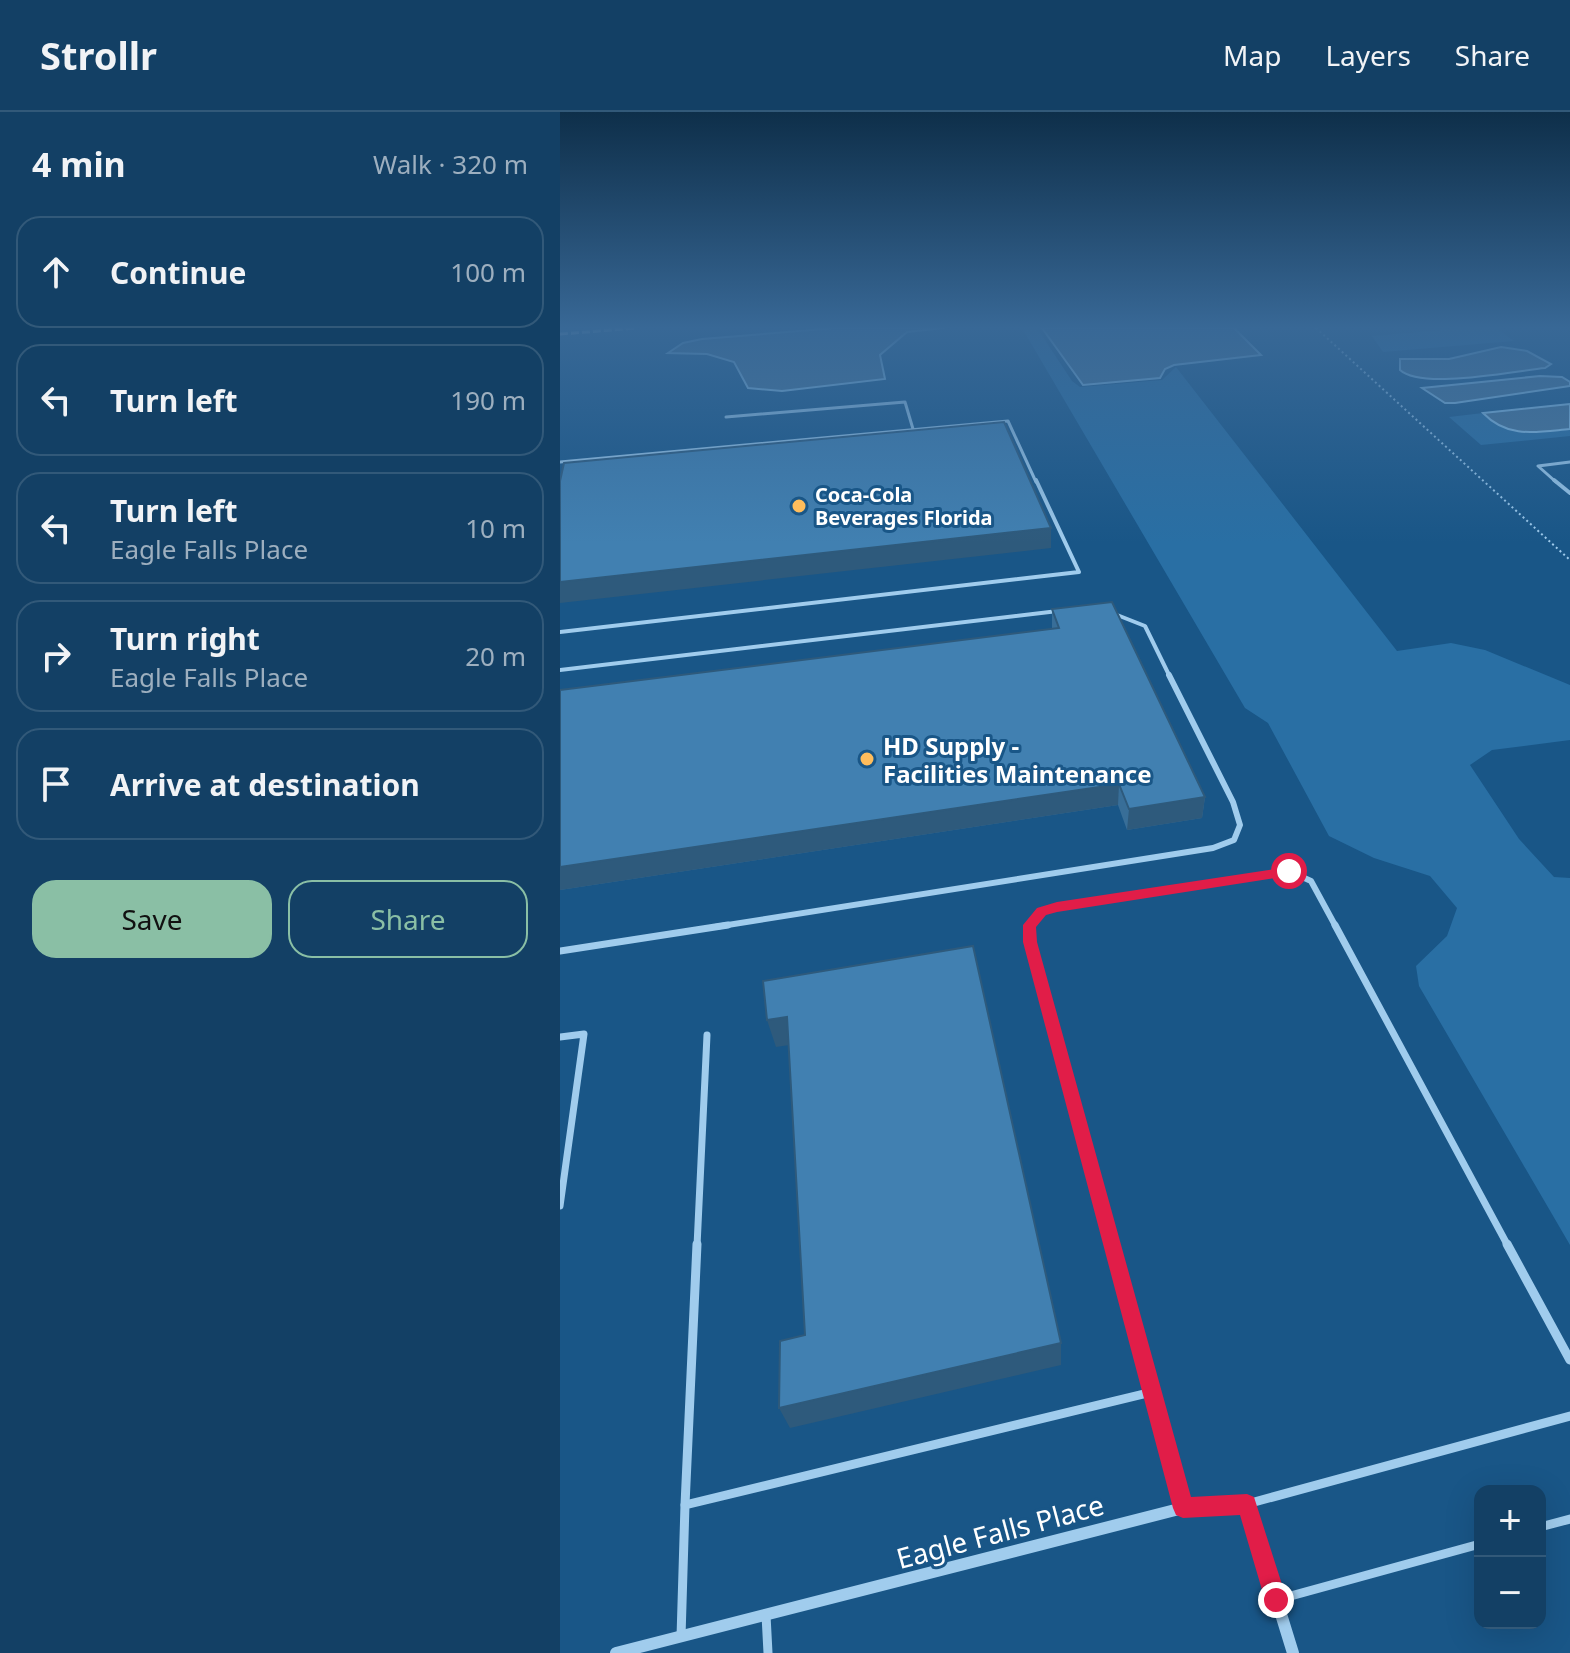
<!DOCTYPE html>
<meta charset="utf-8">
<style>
body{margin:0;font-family:"Noto Sans",sans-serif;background:#204b6e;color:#f1f3f6}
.controls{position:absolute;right:24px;bottom:24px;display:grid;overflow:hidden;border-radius:16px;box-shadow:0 8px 32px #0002}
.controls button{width:72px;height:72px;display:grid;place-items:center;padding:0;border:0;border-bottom:2px solid #325979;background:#134065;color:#f1f3f6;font:40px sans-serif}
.stop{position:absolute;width:24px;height:24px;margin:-18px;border:6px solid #e11d48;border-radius:50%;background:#fff}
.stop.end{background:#e11d48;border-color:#fff;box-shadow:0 2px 8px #0008}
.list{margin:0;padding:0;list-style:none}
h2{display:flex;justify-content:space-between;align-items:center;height:104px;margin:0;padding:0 32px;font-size:34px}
h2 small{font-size:26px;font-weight:400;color:#9dafbf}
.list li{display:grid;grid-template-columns:52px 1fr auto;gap:24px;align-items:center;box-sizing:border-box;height:112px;margin:0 16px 16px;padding:0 16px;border:2px solid #325979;border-radius:24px}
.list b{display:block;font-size:30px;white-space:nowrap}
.list p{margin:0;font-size:26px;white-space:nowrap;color:#9dafbf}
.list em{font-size:26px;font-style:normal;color:#9dafbf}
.actions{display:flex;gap:16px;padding:24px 32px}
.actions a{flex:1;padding:18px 0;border:2px solid #8abfa5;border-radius:24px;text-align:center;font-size:28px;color:#8abfa5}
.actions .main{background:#8abfa5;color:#111}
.icon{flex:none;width:44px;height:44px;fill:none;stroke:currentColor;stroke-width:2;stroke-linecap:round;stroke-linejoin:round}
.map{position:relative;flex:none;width:1010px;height:1541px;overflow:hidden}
header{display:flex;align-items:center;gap:48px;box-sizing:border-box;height:112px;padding:0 40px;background:#134065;border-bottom:2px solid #325979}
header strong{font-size:38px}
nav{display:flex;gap:44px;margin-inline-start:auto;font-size:28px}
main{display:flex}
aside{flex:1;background:#134065}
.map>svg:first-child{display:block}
.green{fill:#296fa4}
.water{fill:#4a769a;stroke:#93c9ef;stroke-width:2}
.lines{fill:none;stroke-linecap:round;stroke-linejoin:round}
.path{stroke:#a0cced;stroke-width:2;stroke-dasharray:2 3;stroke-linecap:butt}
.service-far4{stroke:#a0cced;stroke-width:3}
.service-far3{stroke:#a0cced;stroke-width:4}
.service-far2{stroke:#a0cced;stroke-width:6}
.service-far1{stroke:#a0cced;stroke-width:7}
.service{stroke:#a0cced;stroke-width:9}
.minor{stroke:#a0cced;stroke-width:12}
.rail{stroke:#fff;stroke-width:3;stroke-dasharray:8 3;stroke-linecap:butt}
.wall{fill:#386e98}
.shaded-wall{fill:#2e5a7c}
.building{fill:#4180b1;stroke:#2e5a7c;stroke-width:2}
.route{fill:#e11d48}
.poi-dot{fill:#ffbd5c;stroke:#195687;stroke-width:3}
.labels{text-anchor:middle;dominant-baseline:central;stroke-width:6;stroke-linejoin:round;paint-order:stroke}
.far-poi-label{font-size:20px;font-weight:bold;fill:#fff;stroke:#195687;text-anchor:start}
.poi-label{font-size:24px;font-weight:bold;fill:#fff;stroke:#195687;text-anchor:start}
.near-street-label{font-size:28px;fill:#fff;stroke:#195687}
</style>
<header>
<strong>Strollr</strong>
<nav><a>Map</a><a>Layers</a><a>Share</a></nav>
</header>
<main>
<aside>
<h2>4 min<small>Walk · 320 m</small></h2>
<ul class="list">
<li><svg class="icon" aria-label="ahead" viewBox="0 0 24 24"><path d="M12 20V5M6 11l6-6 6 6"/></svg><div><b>Continue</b></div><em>100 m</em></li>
<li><svg class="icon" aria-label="left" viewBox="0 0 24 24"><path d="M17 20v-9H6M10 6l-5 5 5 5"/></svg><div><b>Turn left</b></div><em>190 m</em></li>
<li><svg class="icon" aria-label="left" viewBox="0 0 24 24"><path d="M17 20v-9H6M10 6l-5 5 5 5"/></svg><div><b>Turn left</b><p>Eagle Falls Place</p></div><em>10 m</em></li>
<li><svg class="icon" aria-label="right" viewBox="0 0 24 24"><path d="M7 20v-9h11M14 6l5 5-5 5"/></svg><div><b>Turn right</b><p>Eagle Falls Place</p></div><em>20 m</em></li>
<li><svg class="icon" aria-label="arrive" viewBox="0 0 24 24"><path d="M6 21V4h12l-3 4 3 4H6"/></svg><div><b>Arrive at destination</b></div></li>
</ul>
<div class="actions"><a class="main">Save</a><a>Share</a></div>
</aside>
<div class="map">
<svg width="1010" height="1541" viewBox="0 0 1010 1541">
<rect width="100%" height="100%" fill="#195687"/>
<!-- green -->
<g class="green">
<path d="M462,216H477L512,269L520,275L602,268L616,255L837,539L891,531L925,538L1010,573V628L932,638L910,653L959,727L994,765L1010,766V1133L859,874L856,854L887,824L897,796L870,764L814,746L769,724L708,611L685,596Z"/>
<path d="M907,216H936L954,229L823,240L812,224Z"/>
<path d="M923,301C948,327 977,320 1010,317V324L921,333L889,305Z"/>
</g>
<!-- water -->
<g class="water">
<path d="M276,216H384L347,220L320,243L325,267L222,279L188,276L174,250L147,242L108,241L123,231L142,227Z"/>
<path d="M482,216H674L701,243L614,253L605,257L600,266L523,273Z"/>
<path d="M941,235L967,239L991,252L985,256C953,259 862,278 840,258V247H889Z"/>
<path d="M980,264L1002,265L1010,270V274L895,291H885L862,276Z"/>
<path d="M1010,292V317C977,320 948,327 923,301Z"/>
</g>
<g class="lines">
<!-- path -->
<path class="path" d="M756,216L1010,448"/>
<!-- service-far4 -->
<g class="service-far4">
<path d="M166,305L345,290L353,317"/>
<path d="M0,350L448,309L476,370"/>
<path d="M996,370L978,354L1010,350"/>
</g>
<!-- service-far3 -->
<g class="service-far3">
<path d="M994,368L1010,381"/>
<path d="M552,501L585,514L610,565"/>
<path d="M0,520L519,460L476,368"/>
<path d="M0,558L498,499"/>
</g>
<!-- service-far2 -->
<g class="service-far2">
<path d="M155,815L653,736L674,728L680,713L673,690L609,563"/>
<path d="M470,815L482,800L497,795L729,759L751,769L776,815"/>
</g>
<!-- service-far1 -->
<g class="service-far1">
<path d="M470,813V830L552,1134"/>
<path d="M775,813L948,1134"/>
<path d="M0,839L168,813"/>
<path d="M0,925L24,922L0,1094"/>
<path d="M137,1134L147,923"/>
</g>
<!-- service -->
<g class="service">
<path d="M552,1132L592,1280"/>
<path d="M947,1132L1010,1248"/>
<path d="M687,1392L1010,1304"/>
<path d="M125,1393L137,1132"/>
<path d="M980,1415L1010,1407"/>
<path d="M716,1488L920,1432"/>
<path d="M206,1503L208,1541"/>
<path d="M121,1525L125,1393L592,1280L623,1396"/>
</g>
<!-- minor -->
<path class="minor" d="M56,1541L623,1396L687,1392L733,1541"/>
<!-- rail -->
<path class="rail" d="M0,222L76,216"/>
</g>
<!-- wall -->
<path class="wall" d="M492,497L645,685L642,706L567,718L558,693L0,778V578L492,517Z"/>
<!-- shaded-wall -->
<g class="shaded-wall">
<path d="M491,416V436L0,491V470Z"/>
<path d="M559,672L558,693L0,778V755Z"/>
<path d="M645,685L642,706L567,718L569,697Z"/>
<path d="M227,905L236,932L216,935L207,908Z"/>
<path d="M501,1231V1253L230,1316L219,1296Z"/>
</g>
<!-- building -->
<g class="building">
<path d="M444,310L491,416L0,470V369L4,351Z"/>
<path d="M552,490L645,685L569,697L559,672L0,755V578L499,516L492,497Z"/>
<path d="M413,834L501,1231L219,1296L220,1229L245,1223L227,905L207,908L203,869Z"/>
</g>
<!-- sky -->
<linearGradient id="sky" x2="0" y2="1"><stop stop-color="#0e2f4a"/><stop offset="0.5" stop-color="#386896"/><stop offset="1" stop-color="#386896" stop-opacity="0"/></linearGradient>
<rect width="1010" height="431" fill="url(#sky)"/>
<!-- route -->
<path class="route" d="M729,755L736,759L734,763L497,800L486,803L476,815L477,830L631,1385L687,1382L694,1385L727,1488L724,1495L716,1498L709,1495L705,1488L680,1403L623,1406L616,1403L613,1396L463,830V813L477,796L497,790Z"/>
<!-- markers -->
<g class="poi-dot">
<circle cx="239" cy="394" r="8"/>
<circle cx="307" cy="647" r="8"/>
</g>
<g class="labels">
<!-- far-poi labels -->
<g class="far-poi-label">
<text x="255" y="382">Coca-Cola<tspan x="255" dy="23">Beverages Florida</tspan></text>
</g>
<!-- poi labels -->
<g class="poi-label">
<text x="323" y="633">HD Supply -<tspan x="323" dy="28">Facilities Maintenance</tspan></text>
</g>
<!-- near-street labels -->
<g class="near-street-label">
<text transform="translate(440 1419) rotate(-15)">Eagle Falls Place</text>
</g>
</g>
</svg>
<div class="controls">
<button>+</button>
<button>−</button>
</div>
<div class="stop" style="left:729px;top:759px"></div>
<div class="stop end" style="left:716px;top:1488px"></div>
</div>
</main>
